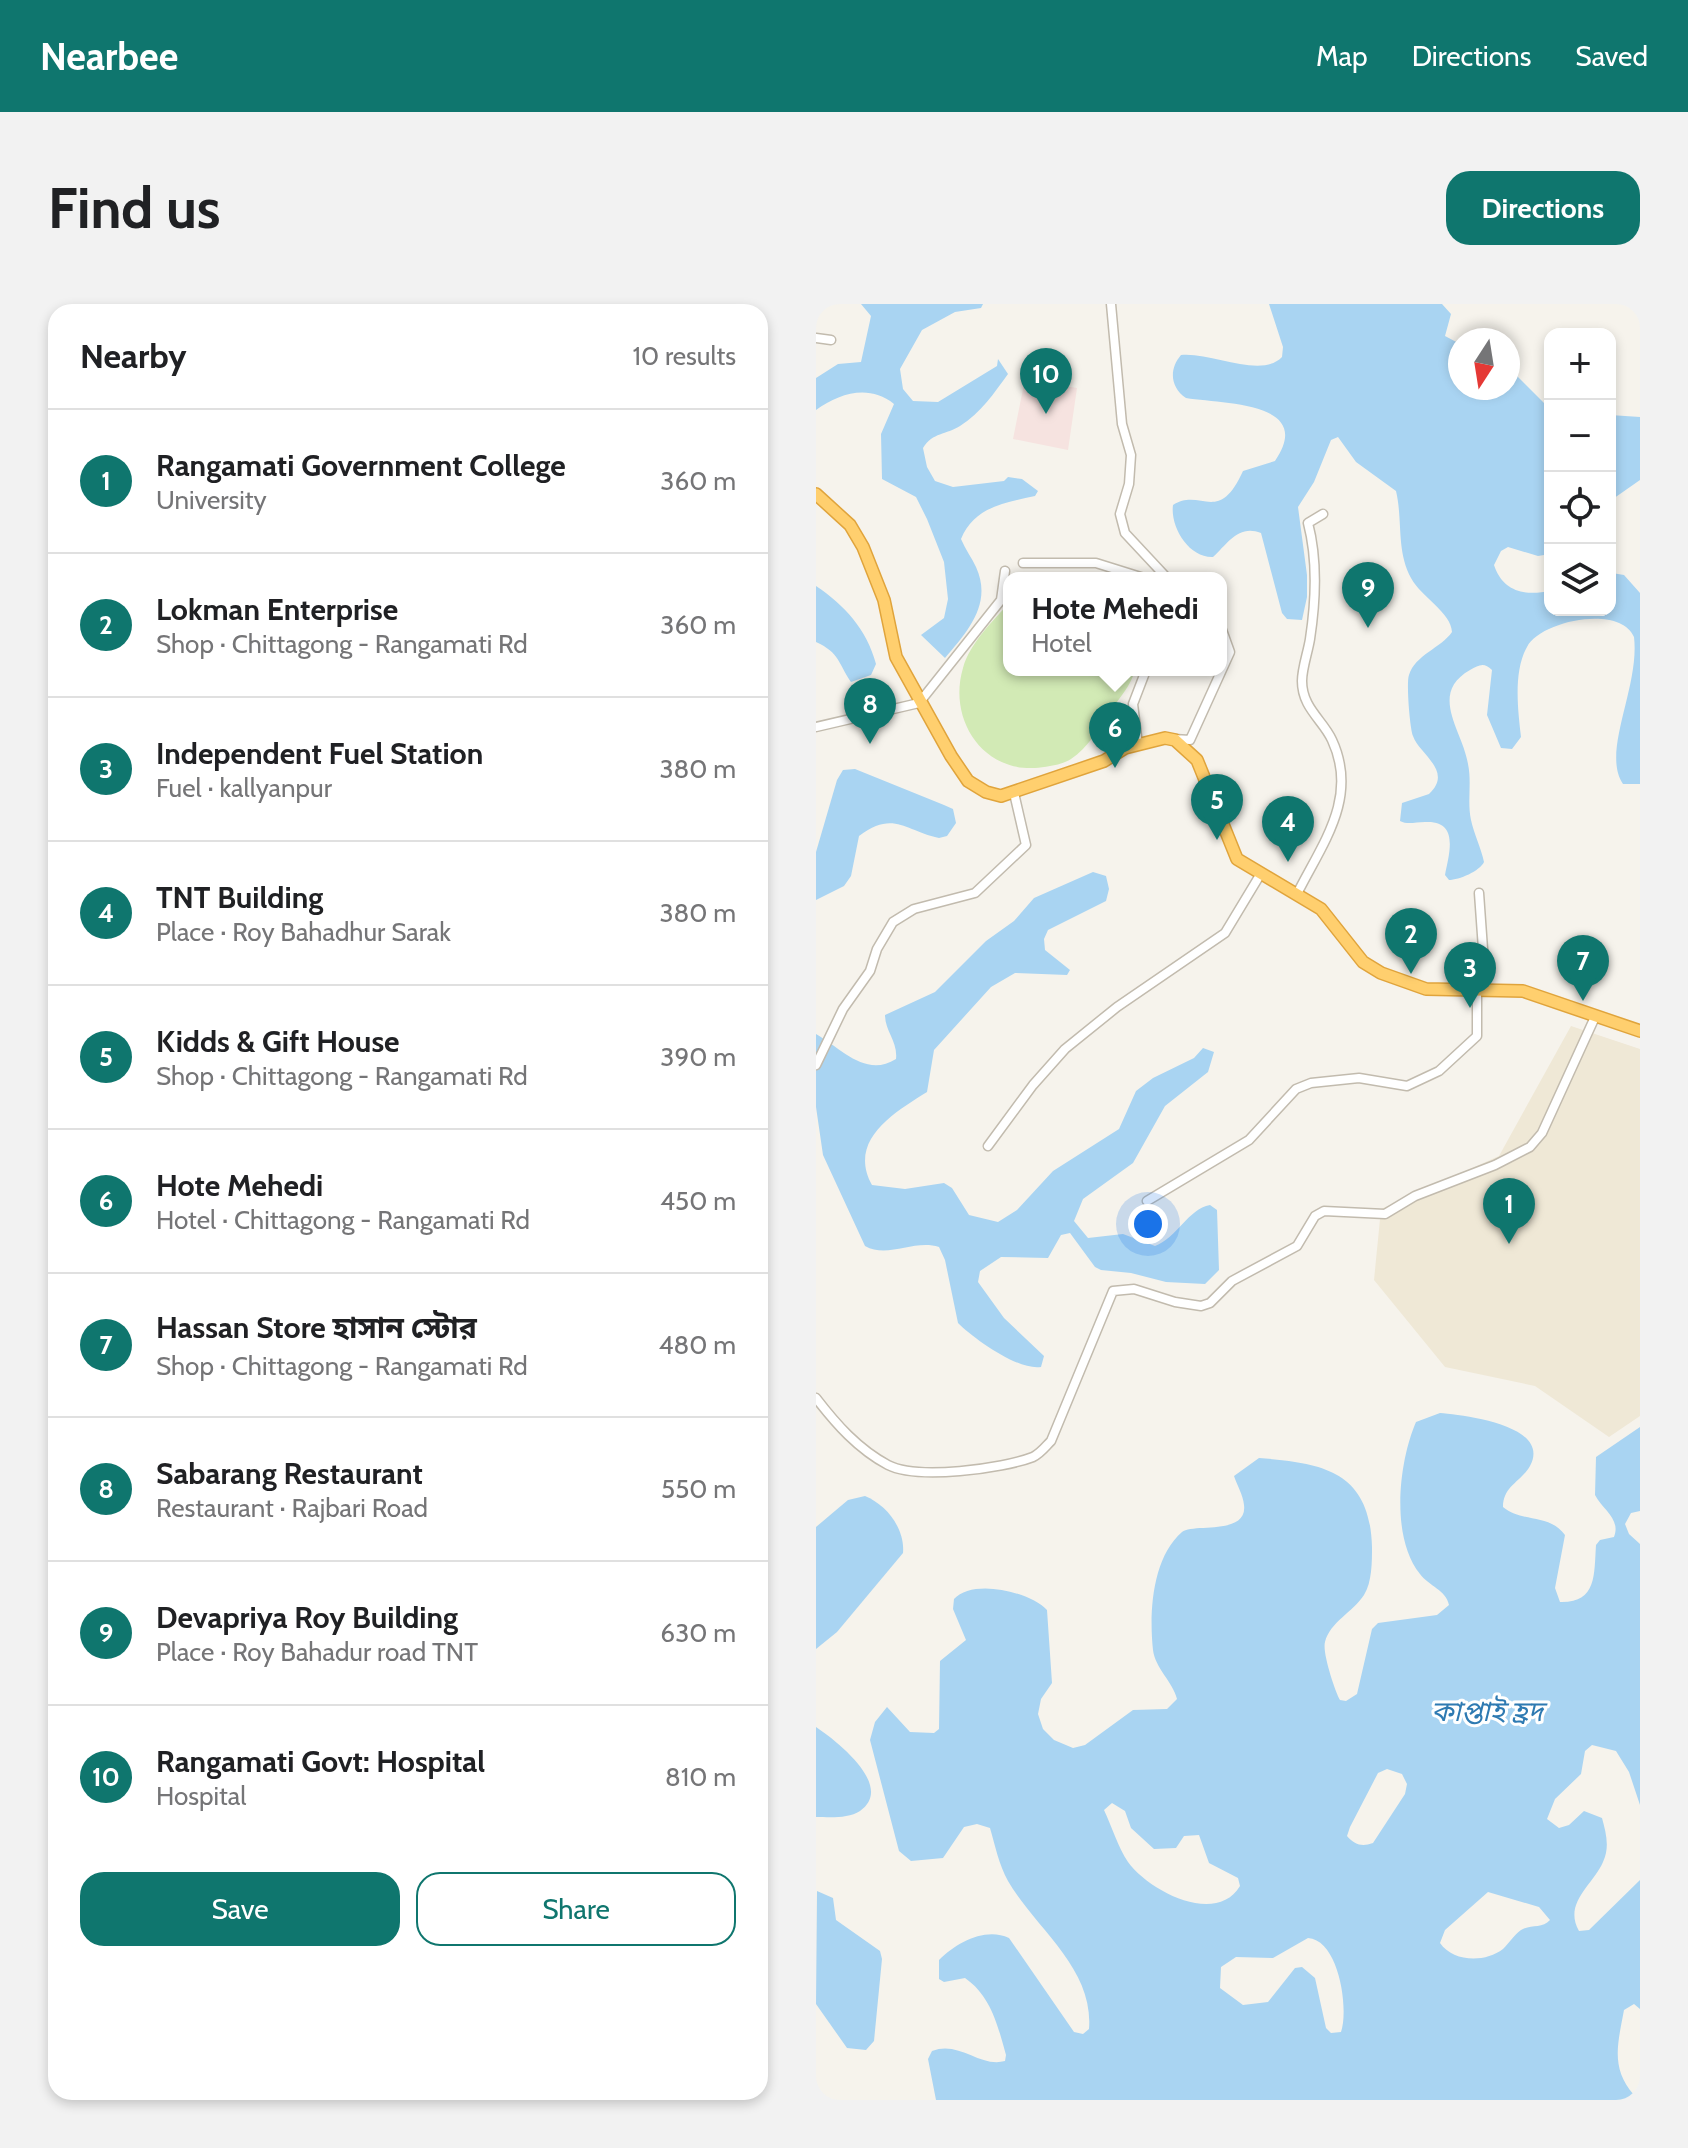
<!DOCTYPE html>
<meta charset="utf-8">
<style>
body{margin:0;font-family:Cabin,"Noto Sans Bengali",sans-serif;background:#f2f2f2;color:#202124}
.controls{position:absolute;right:24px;top:24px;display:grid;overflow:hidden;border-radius:16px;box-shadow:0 4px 12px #0003}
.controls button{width:72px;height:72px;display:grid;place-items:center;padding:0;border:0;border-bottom:2px solid #e0e0e0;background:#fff;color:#202124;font:40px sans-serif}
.compass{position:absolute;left:632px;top:24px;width:72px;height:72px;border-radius:50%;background:#fff;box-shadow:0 4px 12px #0003;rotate:192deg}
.you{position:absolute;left:332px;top:920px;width:28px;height:28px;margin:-20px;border:6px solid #fff;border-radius:50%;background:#1a73e8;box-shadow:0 0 0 12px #1a73e833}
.badge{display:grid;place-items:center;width:52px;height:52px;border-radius:50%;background:#0f766e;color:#fff;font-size:26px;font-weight:700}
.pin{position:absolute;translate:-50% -66px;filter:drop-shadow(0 2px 4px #0008)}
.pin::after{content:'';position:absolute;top:42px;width:28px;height:24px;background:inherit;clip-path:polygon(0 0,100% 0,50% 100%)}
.popup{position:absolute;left:187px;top:268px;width:224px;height:104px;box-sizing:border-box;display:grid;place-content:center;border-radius:16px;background:#fff;filter:drop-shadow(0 2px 6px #0005);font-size:26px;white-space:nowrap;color:#757577}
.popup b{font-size:30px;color:#202124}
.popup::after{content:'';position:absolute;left:50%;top:100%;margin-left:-16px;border:16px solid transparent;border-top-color:#fff}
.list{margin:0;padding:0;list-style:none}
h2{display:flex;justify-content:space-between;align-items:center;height:104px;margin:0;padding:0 32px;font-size:34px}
h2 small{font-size:26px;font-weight:400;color:#757577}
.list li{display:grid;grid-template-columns:52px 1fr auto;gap:24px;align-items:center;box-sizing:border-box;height:144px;padding:0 32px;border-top:2px solid #e0e0e0}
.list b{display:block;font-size:30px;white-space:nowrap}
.list p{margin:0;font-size:26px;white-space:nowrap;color:#757577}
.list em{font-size:26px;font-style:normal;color:#757577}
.actions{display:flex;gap:16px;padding:24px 32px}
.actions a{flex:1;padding:18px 0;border:2px solid #0f766e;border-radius:24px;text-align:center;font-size:28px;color:#0f766e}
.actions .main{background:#0f766e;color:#fff}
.icon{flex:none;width:44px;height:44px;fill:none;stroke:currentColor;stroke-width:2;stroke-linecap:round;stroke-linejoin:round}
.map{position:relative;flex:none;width:824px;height:1796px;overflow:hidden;border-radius:24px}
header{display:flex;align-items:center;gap:48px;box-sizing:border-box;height:112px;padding:0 40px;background:#0f766e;color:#fff}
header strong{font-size:38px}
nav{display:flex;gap:44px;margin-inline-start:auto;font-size:28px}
.intro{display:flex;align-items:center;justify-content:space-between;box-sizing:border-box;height:192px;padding:0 48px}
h1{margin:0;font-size:56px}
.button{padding:20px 36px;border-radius:24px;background:#0f766e;color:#fff;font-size:28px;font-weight:700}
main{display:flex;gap:48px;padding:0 48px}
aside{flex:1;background:#fff;border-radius:24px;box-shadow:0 4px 12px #0003}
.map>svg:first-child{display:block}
.education{fill:#efe8d6}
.medical{fill:#f6e3e0}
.green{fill:#d2eab5}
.water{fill:#a9d4f2;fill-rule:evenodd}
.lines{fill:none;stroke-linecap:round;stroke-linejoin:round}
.minor-casing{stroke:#c2bbae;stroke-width:11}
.highway-casing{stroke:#e0a43c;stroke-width:14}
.minor{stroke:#fff;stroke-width:8}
.highway{stroke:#ffcf6e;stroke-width:11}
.labels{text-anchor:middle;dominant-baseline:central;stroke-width:6;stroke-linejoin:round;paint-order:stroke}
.water-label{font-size:28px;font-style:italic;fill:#2e7ab2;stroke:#fff}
</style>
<header>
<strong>Nearbee</strong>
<nav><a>Map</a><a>Directions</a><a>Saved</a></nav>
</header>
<div class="intro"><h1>Find us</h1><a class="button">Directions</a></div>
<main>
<aside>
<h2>Nearby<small>10 results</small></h2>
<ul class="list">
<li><span class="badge">1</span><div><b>Rangamati Government College</b><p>University</p></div><em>360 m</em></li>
<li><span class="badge">2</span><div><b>Lokman Enterprise</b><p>Shop · Chittagong - Rangamati Rd</p></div><em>360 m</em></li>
<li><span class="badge">3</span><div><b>Independent Fuel Station</b><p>Fuel · kallyanpur</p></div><em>380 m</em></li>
<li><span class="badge">4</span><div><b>TNT Building</b><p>Place · Roy Bahadhur Sarak</p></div><em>380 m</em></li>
<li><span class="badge">5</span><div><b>Kidds &amp; Gift House</b><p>Shop · Chittagong - Rangamati Rd</p></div><em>390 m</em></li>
<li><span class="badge">6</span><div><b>Hote Mehedi</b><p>Hotel · Chittagong - Rangamati Rd</p></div><em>450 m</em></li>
<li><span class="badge">7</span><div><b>Hassan Store হাসান স্টোর</b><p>Shop · Chittagong - Rangamati Rd</p></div><em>480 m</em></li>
<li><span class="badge">8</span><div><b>Sabarang Restaurant</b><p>Restaurant · Rajbari Road</p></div><em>550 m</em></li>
<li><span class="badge">9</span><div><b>Devapriya Roy Building</b><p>Place · Roy Bahadur road TNT</p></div><em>630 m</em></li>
<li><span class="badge">10</span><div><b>Rangamati Govt: Hospital</b><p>Hospital</p></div><em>810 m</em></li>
</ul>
<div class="actions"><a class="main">Save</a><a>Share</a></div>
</aside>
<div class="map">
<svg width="824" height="1796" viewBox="0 0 824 1796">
<rect width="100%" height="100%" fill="#f6f3ec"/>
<!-- education -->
<path class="education" d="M755,722L824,745V1112L793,1133L719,1082L629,1063L558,976L565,905L683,852Z"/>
<!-- medical -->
<path class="medical" d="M209,75L261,84L252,146L197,135Z"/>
<!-- green -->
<path class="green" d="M193,299V366H319C315,382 303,394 294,408C283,424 272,444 255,455C246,461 230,463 219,464C165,467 132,414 147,364C154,339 176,318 193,299Z"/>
<!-- water -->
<g class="water">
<path d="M45,0H167L165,4L139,8L106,26L84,65L87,85L97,97L122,98L181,62L182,55L192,70C178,89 165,109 144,122C130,131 117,128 107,144L111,163L119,177L137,183L188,177L192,173L206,175L222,187L219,192C188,199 158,203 145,235C149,245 156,254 160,263C177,300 151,328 129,354L105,331L128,314L132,295L128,258L111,215L100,193L66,175L65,130L78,100C53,80 24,89 0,106V74L22,60L45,58L55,12Z"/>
<path d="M453,0H626L635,10L629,32L644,40V84H692V63L734,105V250L722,252L692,243L685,247L678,261C687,288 709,292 734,287V306H794L796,269L808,271L824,289V480H807C785,448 824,383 818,333C804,300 724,317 711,343C697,368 702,407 705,433L696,445L685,444L671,411L676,366C668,358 663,361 654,366C612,390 647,427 652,460C656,479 651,497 655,516C658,530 665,544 668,558C664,567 643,576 633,576L629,571C633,550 644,516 609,518C599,518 592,521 584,517L586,499L613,490C638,467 603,450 597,432C594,425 590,378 593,371C599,351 625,344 636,328C635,308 606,294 595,274C580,246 587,217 580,187L540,158L522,133L515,136L498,178L482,203L491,271V293L486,316L471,315L466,309L445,229C423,220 412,239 397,253C373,254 354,223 357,201C385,183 402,222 427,167L459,157C500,97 406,100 370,94C354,83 353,65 365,51C396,48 445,75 466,53L467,43Z"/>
<path d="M794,111L824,113V176L794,197Z"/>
<path d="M0,282C28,301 51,325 60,360L55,371L35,378C22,359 24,349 0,338Z"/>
<path d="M39,465L128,501L137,505L140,519L131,532L123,534C89,527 78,506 43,532L35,572L28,582L0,596V548L21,476L27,466Z"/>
<path d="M277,568L290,572L293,585L290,597L232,626L228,635L229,646L254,666L251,671L199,669L175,683L118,746L111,788C79,808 31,836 56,881L89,885L128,879L136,884L153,911L182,918L201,906L237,867L303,825L320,787L337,774L378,754L387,744L398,748L392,768L349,802L317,859L267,895L258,917L272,934L307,930L339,942C361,934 372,905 394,901L401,906L403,966L389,980L350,978L315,969L285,966L279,963L254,929L245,931L232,954L185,953L164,967L162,978L188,1014L228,1052L225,1063C203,1067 158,1035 142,1019L129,956L123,943C98,935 72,955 49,942L7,851L0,803V730C26,745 50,774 80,755C82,738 69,727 69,711L119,688L170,637L198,617L218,594Z"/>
<path d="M624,1109C647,1111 736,1121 714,1162C705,1178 687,1182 687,1203C706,1219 733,1209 749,1231L739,1284L744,1298C781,1299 778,1271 780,1241L784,1236L798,1233C805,1215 787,1206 779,1191L780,1153L824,1123V1207L815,1209L809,1220L813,1230L824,1240V1501L813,1468L800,1447L776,1441L769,1447L765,1470L739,1495L731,1515L743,1524L753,1521L768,1507L786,1514C790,1529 794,1543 787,1558C777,1581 747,1599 763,1627L773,1626L824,1576V1705L818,1700L808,1706C802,1739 794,1764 818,1791L824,1792V1796H120L112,1755L116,1747C143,1736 164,1764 189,1757L190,1751C182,1722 175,1692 149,1674L128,1678L123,1675V1656C141,1638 170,1623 193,1634L258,1728L267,1730L273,1725C278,1664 220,1625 192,1577C183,1561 179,1541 174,1524L161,1520L148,1523L127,1554L95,1557L83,1547L54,1436L59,1418L71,1403L94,1428L118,1429L123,1425L124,1357L150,1336L137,1305L138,1295C157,1274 214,1288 231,1306L236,1379L225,1395L222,1410L227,1425L238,1436L257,1444L269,1441L317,1406L351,1405L361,1395C357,1378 339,1364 337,1346C333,1309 336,1254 366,1228C377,1219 432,1232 428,1201C427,1191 421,1181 418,1172L443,1154C507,1159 554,1167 556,1243C556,1258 556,1278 548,1291C537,1308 514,1318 509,1338C506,1348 519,1387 524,1396L530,1397L541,1390L556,1325L562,1319L621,1311L633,1301C630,1286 613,1282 604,1270C574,1233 583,1157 600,1118ZM571,1465L586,1470L591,1480L589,1490L557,1539C546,1543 539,1541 531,1532L534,1523L562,1469ZM296,1499L309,1507L315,1524L338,1545L360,1544L368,1532L383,1531L393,1559L422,1574L424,1582C400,1622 333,1587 312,1558C302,1543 296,1523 288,1506ZM672,1588L723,1603L734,1616C726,1625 715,1620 705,1626C698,1631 693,1639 687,1645C669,1659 637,1658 624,1639L629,1626ZM492,1634C523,1636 533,1705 525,1728L515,1729L510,1724L499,1674L486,1663L479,1664L452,1698L427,1701L404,1684L405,1663L420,1653L457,1654Z"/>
<path d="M49,1192C71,1201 89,1225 87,1249L21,1328L0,1345V1223L32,1196Z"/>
<path d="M0,1423C18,1435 80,1482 44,1507C32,1515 13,1513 0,1513Z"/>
<path d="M1,1587L17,1594L20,1616L64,1647L66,1655L58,1737L50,1746L31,1744L0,1700Z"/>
</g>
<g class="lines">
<defs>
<g id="minor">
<path d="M295,0L306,120L315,151L313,180L304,210L309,229L351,274"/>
<path d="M0,34L15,36"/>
<path d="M207,259H280L328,274"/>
<path d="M0,423L103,399L185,296L189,267"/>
<path d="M358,435L374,436L414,348L405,323"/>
<path d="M322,441L317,400L330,366"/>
<path d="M663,589L670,687"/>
<path d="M481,590C506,540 543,494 516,436C507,416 486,404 486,377C486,364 492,348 494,335C500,296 502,257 492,219L507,210"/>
<path d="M0,761L27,705L54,667L61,645L77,618L98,605L159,589L210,541L198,489"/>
<path d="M172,842L217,781L249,745L301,703L409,629L444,571"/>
<path d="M331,897L433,836L480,785L495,779L543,774L591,782L623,767L661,732V688"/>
<path d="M0,1094C20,1120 42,1145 72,1161C101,1176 186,1165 217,1153C225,1149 229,1143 235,1137L297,987L318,985L359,998L385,1002L394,999L416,977L481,942L499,912L508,907L569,910L599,892L679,861L714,843L726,829L779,713"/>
</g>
<path id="highway" d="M0,190L34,221L47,243L68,296L80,353L135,452L152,477L170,488L185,492L288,457L309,444L349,434L359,436L381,456L421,555L505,605L547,658L565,669L610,685L707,687L824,727"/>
</defs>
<!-- minor casing -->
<use href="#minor" class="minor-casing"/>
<!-- highway casing -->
<use href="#highway" class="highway-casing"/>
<!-- minor -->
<use href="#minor" class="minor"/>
<!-- highway -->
<use href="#highway" class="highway"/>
</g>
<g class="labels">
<!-- water labels -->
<g class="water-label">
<text x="671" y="1407">কাপ্তাই হ্রদ</text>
</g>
</g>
</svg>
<div class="controls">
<button>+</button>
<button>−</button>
<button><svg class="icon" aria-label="locate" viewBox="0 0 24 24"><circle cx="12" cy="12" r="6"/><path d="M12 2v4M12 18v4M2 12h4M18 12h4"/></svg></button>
<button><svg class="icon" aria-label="layers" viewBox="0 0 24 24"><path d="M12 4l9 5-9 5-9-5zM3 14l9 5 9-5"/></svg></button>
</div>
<svg class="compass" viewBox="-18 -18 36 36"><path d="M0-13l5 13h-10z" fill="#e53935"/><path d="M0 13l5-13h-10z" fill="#757577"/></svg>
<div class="you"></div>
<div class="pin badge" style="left:693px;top:940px">1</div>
<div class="pin badge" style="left:595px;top:670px">2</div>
<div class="pin badge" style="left:654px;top:704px">3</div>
<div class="pin badge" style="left:472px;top:558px">4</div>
<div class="pin badge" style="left:401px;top:536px">5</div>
<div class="pin badge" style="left:299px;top:464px">6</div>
<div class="popup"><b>Hote Mehedi</b>Hotel</div>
<div class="pin badge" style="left:767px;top:697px">7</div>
<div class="pin badge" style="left:54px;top:440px">8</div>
<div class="pin badge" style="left:552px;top:324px">9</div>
<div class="pin badge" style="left:230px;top:110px">10</div>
</div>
</main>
